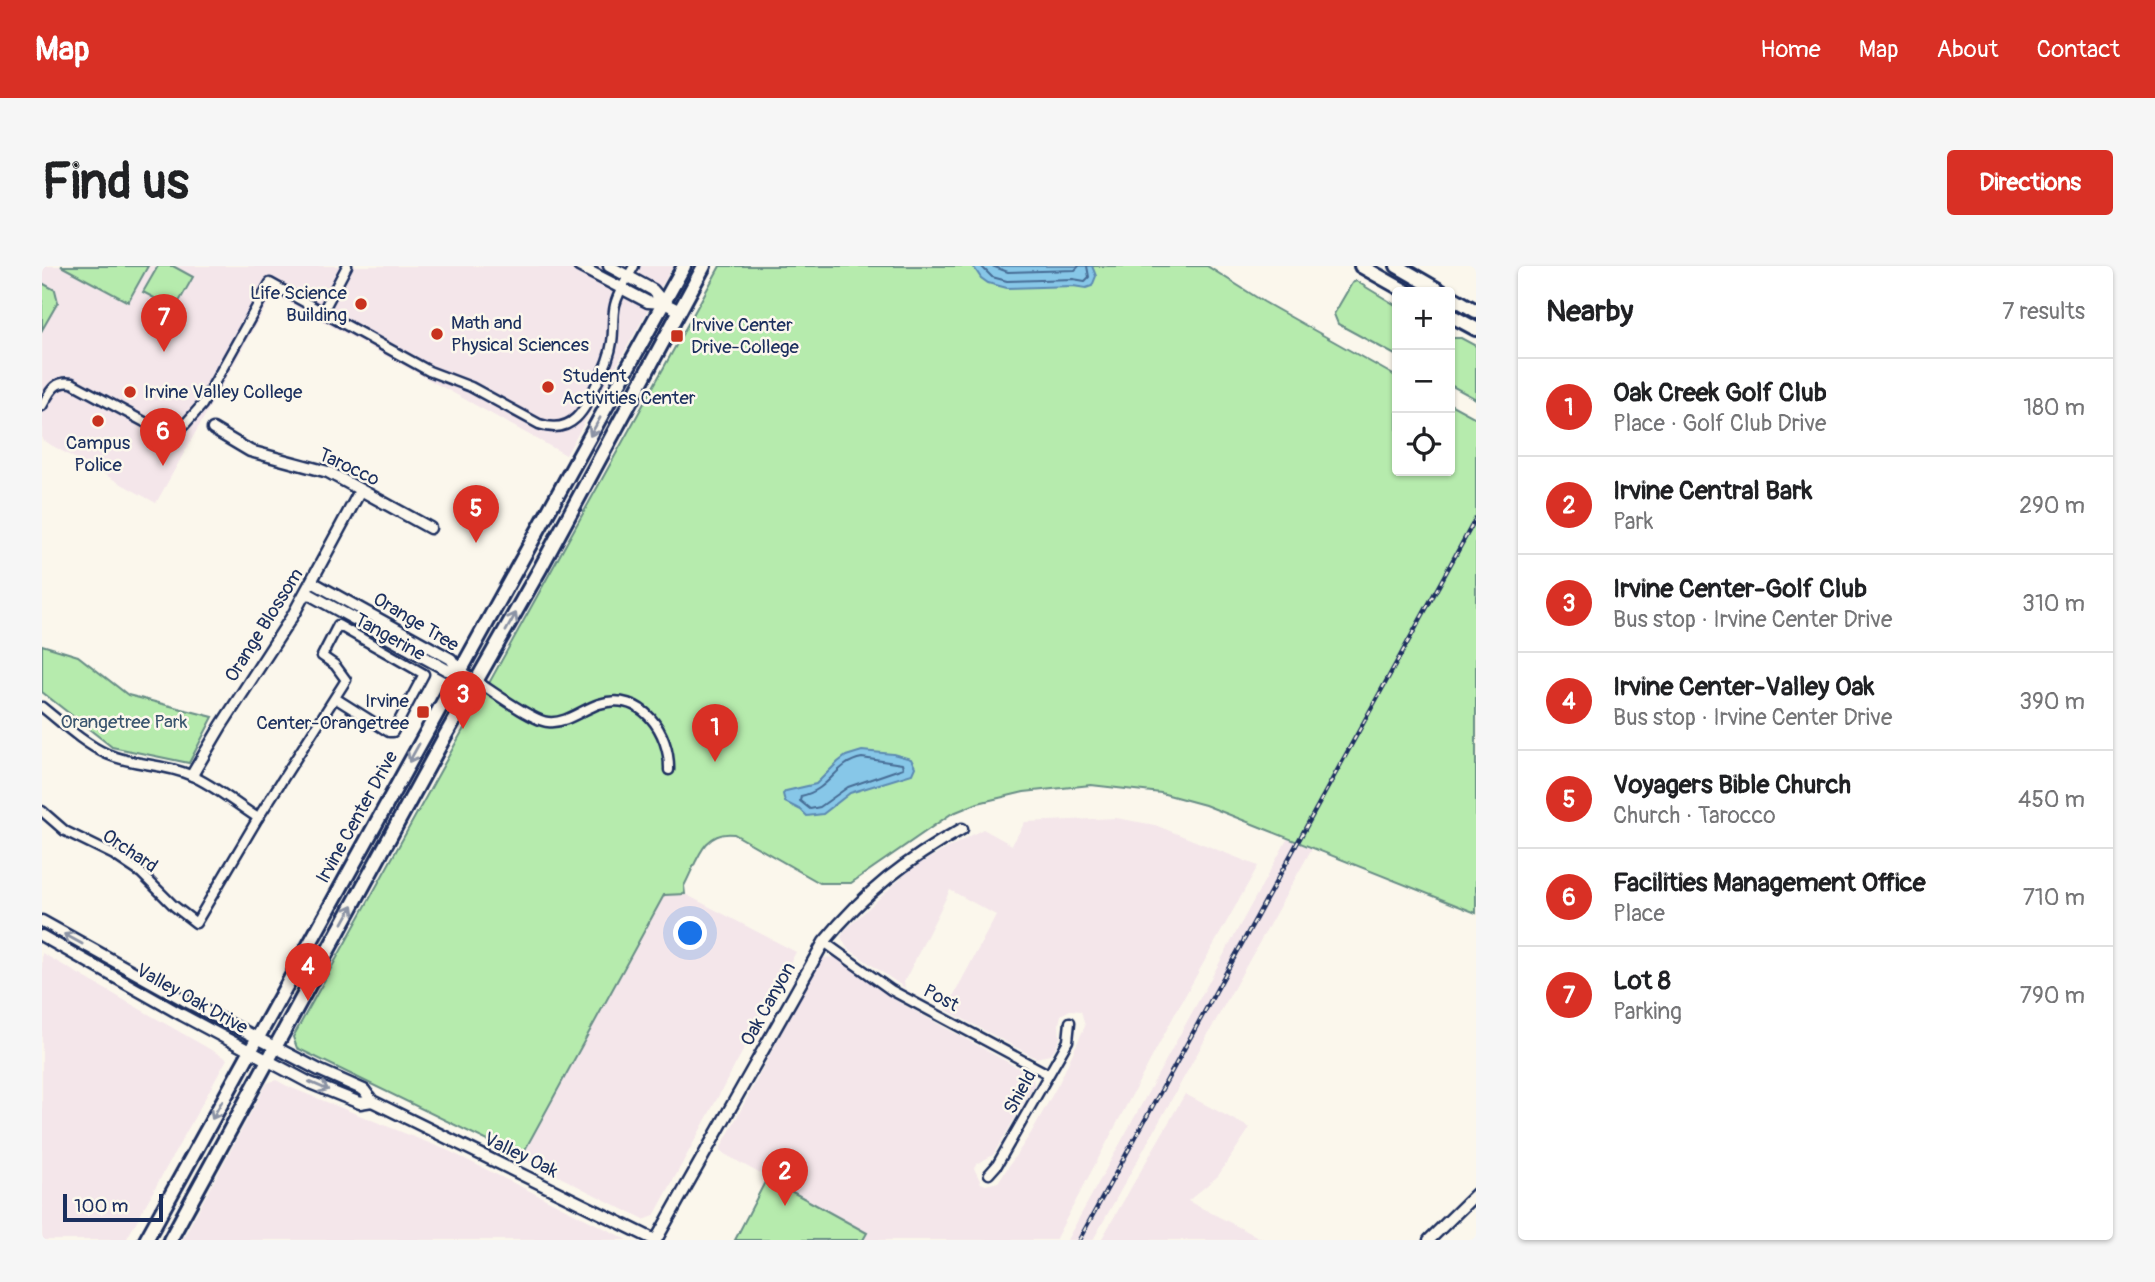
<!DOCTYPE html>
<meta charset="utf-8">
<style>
body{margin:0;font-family:Pangolin,sans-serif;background:#f6f6f6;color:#202124}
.controls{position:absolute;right:21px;top:21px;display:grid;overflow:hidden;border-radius:7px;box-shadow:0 2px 5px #0004}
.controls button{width:63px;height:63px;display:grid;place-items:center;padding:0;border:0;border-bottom:2px solid #e0e0e0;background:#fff;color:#202124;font:35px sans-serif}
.scale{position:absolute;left:21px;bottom:18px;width:100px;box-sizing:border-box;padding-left:7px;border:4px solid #1b2f5e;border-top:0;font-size:19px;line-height:24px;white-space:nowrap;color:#1b2f5e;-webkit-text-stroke:5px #fbf7ec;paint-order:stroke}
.you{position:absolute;left:649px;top:668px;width:24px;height:24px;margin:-18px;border:5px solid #fff;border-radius:50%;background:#1a73e8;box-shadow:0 0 0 10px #1a73e833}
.badge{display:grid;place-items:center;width:46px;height:46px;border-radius:50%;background:#d93025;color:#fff;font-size:23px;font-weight:700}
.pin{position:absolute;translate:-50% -58px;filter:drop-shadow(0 2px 4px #0008)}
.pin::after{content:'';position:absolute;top:37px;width:24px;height:21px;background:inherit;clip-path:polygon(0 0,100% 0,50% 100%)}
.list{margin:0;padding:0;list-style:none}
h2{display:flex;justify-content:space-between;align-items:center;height:91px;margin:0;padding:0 28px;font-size:30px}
h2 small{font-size:23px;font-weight:400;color:#757577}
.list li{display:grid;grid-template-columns:46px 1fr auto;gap:21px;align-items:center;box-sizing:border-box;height:98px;padding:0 28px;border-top:2px solid #e0e0e0}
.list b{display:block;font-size:26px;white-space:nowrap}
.list p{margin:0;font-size:23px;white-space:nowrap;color:#757577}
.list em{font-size:23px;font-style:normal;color:#757577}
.icon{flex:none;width:38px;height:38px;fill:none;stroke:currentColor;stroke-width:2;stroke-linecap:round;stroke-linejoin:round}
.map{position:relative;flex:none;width:1434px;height:974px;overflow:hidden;border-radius:7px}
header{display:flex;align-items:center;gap:42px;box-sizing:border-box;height:98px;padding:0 35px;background:#d93025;color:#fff}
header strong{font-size:33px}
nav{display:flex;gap:38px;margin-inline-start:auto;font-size:24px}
.intro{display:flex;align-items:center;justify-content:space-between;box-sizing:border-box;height:168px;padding:0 42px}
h1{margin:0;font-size:49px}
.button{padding:18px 32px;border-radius:7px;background:#d93025;color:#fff;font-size:24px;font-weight:700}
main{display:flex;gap:42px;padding:0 42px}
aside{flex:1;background:#fff;border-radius:7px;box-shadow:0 2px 5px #0004}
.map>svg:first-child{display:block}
.built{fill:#f4e6ea}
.green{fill:#b6ebad;stroke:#688d86;stroke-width:2}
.water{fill:#87c7e8;stroke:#5c8ab1;stroke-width:2}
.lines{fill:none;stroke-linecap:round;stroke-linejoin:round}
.shore{stroke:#466c95;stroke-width:2}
.minor-casing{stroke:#1b2f5e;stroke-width:13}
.tertiary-casing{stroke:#1b2f5e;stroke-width:15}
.primary-casing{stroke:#1b2f5e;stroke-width:18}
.minor{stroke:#fbf7ec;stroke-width:8}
.tertiary{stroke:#fbf7ec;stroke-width:10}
.primary{stroke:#fbf7ec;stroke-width:12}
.rail-casing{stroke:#1b2f5e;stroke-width:4.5}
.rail{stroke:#fbf7ec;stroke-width:2;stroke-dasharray:5;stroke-linecap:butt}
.oneway{stroke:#8b93a5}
.poi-dot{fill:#c8321e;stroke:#fbf7ec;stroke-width:2.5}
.labels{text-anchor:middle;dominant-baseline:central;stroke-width:5;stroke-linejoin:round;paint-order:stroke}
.poi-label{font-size:19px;fill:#1b2f5e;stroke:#fbf7ec;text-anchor:start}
.street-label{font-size:19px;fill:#1b2f5e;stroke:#fbf7ec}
.park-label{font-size:19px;fill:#3a556e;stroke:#fbf7ec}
</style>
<header>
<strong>Map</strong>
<nav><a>Home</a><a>Map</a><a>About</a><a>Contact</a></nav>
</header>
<div class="intro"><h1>Find us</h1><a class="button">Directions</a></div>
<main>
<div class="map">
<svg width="1434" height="974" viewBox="0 0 1434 974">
<rect width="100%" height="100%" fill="#fbf7ec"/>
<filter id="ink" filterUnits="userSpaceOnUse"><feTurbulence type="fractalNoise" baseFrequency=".0143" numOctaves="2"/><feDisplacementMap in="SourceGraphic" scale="14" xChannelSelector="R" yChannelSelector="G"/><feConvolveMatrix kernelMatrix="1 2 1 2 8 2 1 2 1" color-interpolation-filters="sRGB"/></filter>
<g filter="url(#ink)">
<!-- built -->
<g class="built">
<path d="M0,0H631L524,189L231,28L114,237L0,174Z"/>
<path d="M1434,230V289L1051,974H1025Z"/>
<path d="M1074,552L1113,559L1216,600L1135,744L1013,974H820L824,966L677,885L779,692L793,691L853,734L991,810L992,820L951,889L936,897L932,902L939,917L944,919L956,916L989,867L1018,815L1043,760L1039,745L1028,744L1019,749L1017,758L1018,772L1014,781L1008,789L994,792L904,744L954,649L908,624L862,716L863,722L805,682L799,671L804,663L871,601L941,563L970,579L983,556Z"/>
<path d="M643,628L754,686L612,950L602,954L479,891L622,629Z"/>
<path d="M0,687L185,793L84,974H0Z"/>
<path d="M234,814L247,821L407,885L586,974H140L225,817Z"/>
<path d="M1143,828L1208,862L1176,910L1146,935L1222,974H1059Z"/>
</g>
<!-- green -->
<g class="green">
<path d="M19,0H106L86,36Z"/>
<path d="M116,0H131L151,11L133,43L101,26Z"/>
<path d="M678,0H1165L1222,36L1355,111V205H1408V138L1434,152V647L1163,539L1119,527L1049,519L982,526L936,537L909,548L809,617H778L692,568C661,564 655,596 642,620L643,628L622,629L479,891L255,782L251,771Z"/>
<path d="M1314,15L1355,40V90L1296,58L1292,48L1310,17Z"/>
<path d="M0,17L13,24L16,36L0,64Z"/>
<path d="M1408,72H1419L1434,80V133L1408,119Z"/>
<path d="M0,379L36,390L86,429L171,451L147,497L70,481L0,426Z"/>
<path d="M725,912L825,967L821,974H693Z"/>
</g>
<!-- water -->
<g class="water">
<path d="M931,0H1050L1054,10L1050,20L1044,22L1031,20L965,22L946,17L939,12Z"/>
<path d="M820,485L851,488L869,493L873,501L870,508L808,527L781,548L765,550L759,544L743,536L741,528L744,525L774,518L796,496L804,490Z"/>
</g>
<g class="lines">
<!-- shore -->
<g class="shore">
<path d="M939,0L950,11L965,15L1031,13L1043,15L1047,11L1045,0"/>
<path d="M950,0L966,6L1033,4L1037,0"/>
<path d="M820,492L860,498L861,502L806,521L778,541L768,543L758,535L759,530C790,523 792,497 820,492Z"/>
</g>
<defs>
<g id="minor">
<path d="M280,47L305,0"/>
<path d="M0,140C8,126 12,114 30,117L123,167L136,166L160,139L228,17L387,105L429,121L497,158C531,170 543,143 555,117C562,104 568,91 570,76C572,64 570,51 573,39C576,26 586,11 592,0"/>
<path d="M436,416C450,425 491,455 506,456C524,458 541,443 557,438C600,424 628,467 627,504"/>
<path d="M0,441C20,457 41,477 65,488C92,500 121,497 148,509C172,519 194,538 216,552"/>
<path d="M0,545L23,565L72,589L99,607L132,640L154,657L216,552L304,414L293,399L280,390L296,359L382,408L351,466H347L293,432"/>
<path d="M782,676L849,724L1006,808"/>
<path d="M947,908L955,899L1026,775L1028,756"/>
</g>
<g id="tertiary">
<path d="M537,0L606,36L622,37"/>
<path d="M567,0L611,24L622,37L638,45"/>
<path d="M171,163L208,185L286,206L388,262"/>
<path d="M270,316L409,393L417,406"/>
<path d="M265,327L405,404L417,406L436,416"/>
<path d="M150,509L179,460L251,349L318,225"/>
<path d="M0,655L142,734L277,804L322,824L330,835L613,974"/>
<path d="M0,670L140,749L268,817L318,837L330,835"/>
<path d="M614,974L782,676C823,626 864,594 920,563"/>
<path d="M1387,974L1434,928"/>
</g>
<g id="primary">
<path d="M1319,0L1365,26"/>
<path d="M1355,0L1400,26"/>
<path d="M1408,30L1434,45"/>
<path d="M1408,49L1434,63"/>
<path d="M104,974L642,0"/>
<path d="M128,974L403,470L498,303L662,0"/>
</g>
</defs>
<!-- minor casing -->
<use href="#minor" class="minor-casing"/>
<!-- tertiary casing -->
<use href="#tertiary" class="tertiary-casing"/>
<!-- primary casing -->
<use href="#primary" class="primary-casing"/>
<!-- minor -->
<use href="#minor" class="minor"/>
<!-- tertiary -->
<use href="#tertiary" class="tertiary"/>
<!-- primary -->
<use href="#primary" class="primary"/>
<defs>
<path id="rail" d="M1037,974L1434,252"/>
</defs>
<!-- rail casing -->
<use href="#rail" class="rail-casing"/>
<!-- rail -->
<use href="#rail" class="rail"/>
</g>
<!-- one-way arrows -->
<defs><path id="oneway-shaft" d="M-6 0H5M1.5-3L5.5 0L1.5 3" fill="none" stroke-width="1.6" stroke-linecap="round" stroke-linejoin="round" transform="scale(1.75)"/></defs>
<g class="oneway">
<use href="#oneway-shaft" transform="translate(553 161) rotate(119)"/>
<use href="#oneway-shaft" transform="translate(469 356) rotate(-61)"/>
<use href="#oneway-shaft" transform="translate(372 487) rotate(119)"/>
<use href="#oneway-shaft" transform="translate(306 648) rotate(-61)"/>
<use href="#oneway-shaft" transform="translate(31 673) rotate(-151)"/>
<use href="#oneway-shaft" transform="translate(277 820) rotate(23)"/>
<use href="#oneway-shaft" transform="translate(175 844) rotate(119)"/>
</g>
</g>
<!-- markers -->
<g class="poi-dot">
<circle cx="319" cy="38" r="7"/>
<circle cx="395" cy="68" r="7"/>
<rect x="628" y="63" width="14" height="14" rx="3.5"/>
<circle cx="506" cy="121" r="7"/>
<circle cx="88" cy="126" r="7"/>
<circle cx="56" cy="155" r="7"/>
<rect x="374" y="439" width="14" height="14" rx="3.5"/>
</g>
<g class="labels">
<!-- poi labels -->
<g class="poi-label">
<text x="305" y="27" text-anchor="end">Life Science<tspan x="305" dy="22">Building</tspan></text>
<text x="409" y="57">Math and<tspan x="409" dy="22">Physical Sciences</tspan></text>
<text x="649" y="59">Irvive Center<tspan x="649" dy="22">Drive-College</tspan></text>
<text x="520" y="110">Student<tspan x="520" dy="22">Activities Center</tspan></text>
<text x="102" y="126">Irvine Valley College</text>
<text x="56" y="177" text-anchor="middle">Campus<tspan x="56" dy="22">Police</tspan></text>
<text x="367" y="435" text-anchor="end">Irvine<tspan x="367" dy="22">Center-Orangetree</tspan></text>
</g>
<!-- street labels -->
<g class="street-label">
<text transform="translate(307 201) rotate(25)">Tarocco</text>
<text transform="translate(374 356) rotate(31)">Orange Tree</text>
<text transform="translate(222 359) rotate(-58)">Orange Blossom</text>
<text transform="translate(348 371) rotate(29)">Tangerine</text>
<text transform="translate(315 551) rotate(-61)">Irvine Center Drive</text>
<text transform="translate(88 585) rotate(34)">Orchard</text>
<text transform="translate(899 732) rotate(28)">Post</text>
<text transform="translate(150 733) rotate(29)">Valley Oak Drive</text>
<text transform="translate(726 738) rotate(-61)">Oak Canyon</text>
<text transform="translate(978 826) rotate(-61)">Shield</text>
<text transform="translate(479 889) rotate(26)">Valley Oak</text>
</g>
<!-- park labels -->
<g class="park-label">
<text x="82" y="456">Orangetree Park</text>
</g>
</g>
</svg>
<div class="controls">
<button>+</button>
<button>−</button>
<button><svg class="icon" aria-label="locate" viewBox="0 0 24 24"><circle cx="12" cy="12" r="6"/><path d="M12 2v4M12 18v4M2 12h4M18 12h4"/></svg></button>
</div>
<div class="scale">100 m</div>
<div class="you"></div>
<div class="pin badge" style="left:673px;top:496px">1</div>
<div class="pin badge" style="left:743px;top:940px">2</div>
<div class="pin badge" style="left:421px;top:463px">3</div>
<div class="pin badge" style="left:266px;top:735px">4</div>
<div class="pin badge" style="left:434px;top:277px">5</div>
<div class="pin badge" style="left:121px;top:200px">6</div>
<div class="pin badge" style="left:122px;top:86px">7</div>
</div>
<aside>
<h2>Nearby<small>7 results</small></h2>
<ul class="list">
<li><span class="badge">1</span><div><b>Oak Creek Golf Club</b><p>Place · Golf Club Drive</p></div><em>180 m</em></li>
<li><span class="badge">2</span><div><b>Irvine Central Bark</b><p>Park</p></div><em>290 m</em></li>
<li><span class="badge">3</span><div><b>Irvine Center-Golf Club</b><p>Bus stop · Irvine Center Drive</p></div><em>310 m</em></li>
<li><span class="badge">4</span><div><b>Irvine Center-Valley Oak</b><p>Bus stop · Irvine Center Drive</p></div><em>390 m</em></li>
<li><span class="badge">5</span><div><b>Voyagers Bible Church</b><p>Church · Tarocco</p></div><em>450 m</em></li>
<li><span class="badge">6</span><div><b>Facilities Management Office</b><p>Place</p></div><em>710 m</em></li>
<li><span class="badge">7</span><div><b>Lot 8</b><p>Parking</p></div><em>790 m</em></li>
</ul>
</aside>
</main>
